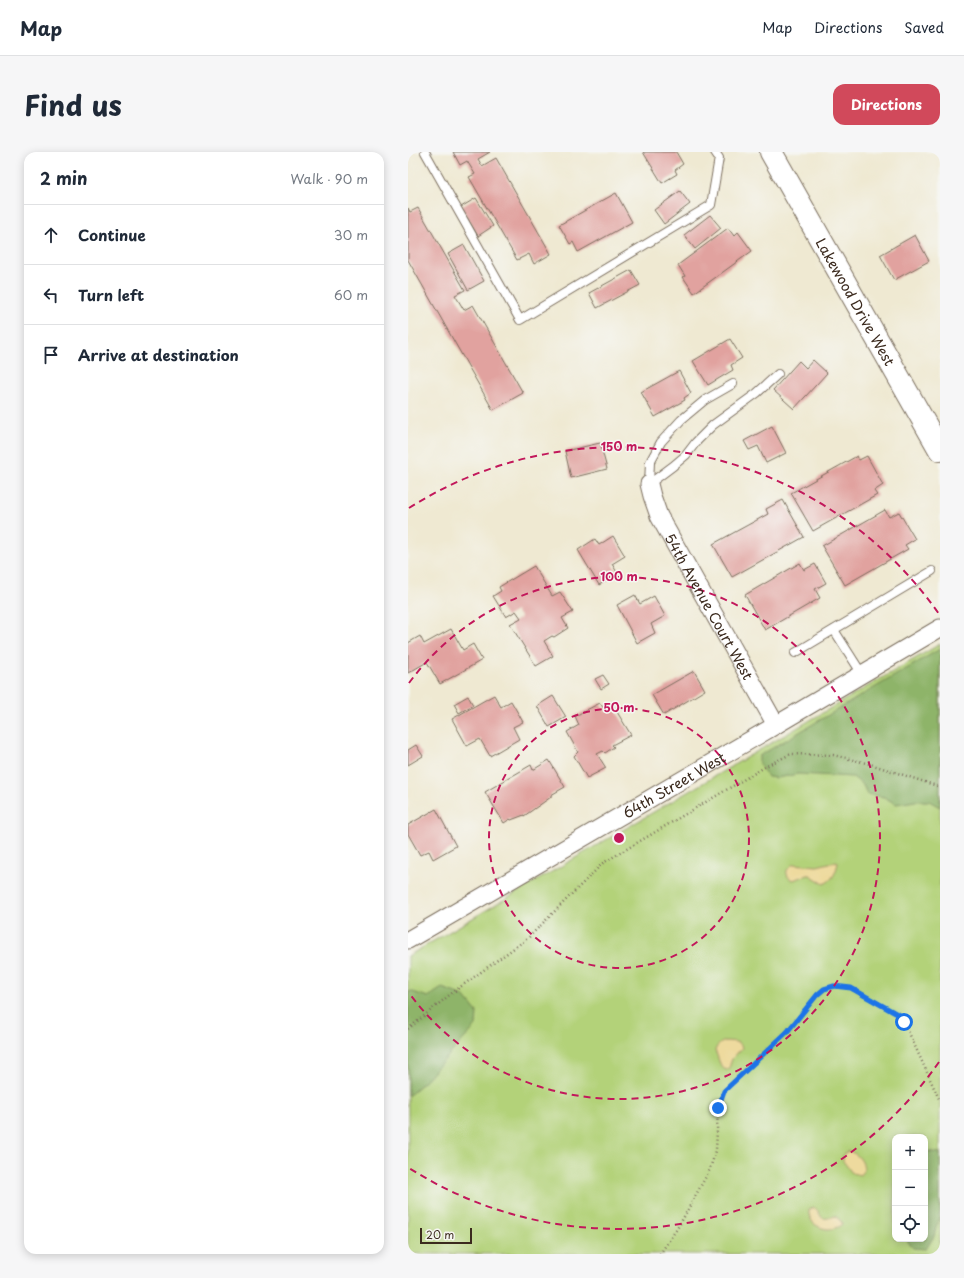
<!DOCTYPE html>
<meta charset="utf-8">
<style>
body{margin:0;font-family:"Playpen Sans",sans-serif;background:#f6f6f7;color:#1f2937}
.controls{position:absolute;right:12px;bottom:12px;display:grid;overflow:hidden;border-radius:8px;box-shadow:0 2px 10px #0003}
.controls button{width:36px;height:36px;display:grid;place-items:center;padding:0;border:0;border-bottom:1px solid #e0e1e3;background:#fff;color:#1f2937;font:20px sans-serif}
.scale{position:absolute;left:12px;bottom:10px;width:52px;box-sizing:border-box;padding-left:4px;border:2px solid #3b2a1e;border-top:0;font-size:11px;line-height:14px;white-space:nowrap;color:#3b2a1e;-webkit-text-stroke:3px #f6f6f2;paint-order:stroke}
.stop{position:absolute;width:12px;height:12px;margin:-9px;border:3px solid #1a73e8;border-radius:50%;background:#fff}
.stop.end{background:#1a73e8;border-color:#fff;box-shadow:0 1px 4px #0008}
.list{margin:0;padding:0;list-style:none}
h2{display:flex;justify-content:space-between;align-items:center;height:52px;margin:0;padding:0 16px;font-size:17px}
h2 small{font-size:13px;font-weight:400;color:#747a83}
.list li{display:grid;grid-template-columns:26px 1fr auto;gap:12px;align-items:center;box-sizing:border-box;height:60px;padding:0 16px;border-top:1px solid #e0e1e3}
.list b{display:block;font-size:15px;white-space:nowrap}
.list em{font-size:13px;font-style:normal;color:#747a83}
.icon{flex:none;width:22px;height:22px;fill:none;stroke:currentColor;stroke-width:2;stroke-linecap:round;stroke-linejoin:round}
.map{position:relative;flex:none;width:532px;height:1102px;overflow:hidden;border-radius:12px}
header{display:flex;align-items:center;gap:24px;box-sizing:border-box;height:56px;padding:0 20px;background:#fff;border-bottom:1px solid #e0e1e3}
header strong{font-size:19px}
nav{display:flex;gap:22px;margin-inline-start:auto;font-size:14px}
.intro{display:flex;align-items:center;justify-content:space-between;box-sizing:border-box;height:96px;padding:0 24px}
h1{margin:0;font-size:28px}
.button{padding:10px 18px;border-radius:12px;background:#d1495b;color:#fff;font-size:14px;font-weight:700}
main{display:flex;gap:24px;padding:0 24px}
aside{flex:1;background:#fff;border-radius:12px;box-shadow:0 2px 10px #0003}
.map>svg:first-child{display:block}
.green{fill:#b3d279;stroke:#777e4c;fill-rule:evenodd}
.forest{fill:#8eb469;stroke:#646f44}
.sand{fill:#eeda9e;stroke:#94825e}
.building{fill:#e1a29f}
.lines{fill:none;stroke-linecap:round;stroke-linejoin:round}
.service-casing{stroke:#7a6d5d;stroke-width:10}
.minor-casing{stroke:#7a6d5d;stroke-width:19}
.primary-casing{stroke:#7a6d5d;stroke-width:24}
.path{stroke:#7a6d5d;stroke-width:2.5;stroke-dasharray:1 3;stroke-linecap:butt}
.service{stroke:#fff;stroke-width:8}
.minor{stroke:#fff;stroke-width:17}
.primary{stroke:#fff;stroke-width:22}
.route{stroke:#1a73e8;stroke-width:5}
.ring{fill:none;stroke:#c2185b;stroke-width:2;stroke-dasharray:7 5}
.labels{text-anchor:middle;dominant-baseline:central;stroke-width:3;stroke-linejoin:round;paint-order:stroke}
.street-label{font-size:14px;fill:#3b2a1e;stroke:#f6f6f2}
.centre{fill:#c2185b;stroke:#f6f6f2;stroke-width:2}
.ring-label{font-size:12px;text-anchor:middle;font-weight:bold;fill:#c2185b;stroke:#f6f6f2;stroke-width:3;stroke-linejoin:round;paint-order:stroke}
</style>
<header>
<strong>Map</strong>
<nav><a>Map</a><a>Directions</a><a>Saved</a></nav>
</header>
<div class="intro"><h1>Find us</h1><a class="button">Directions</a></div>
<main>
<aside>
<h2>2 min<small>Walk · 90 m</small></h2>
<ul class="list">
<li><svg class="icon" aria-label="ahead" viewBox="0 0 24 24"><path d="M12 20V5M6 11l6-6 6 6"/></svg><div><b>Continue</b></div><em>30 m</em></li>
<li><svg class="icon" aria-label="left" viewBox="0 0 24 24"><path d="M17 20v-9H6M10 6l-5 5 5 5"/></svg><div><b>Turn left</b></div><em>60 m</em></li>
<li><svg class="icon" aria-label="arrive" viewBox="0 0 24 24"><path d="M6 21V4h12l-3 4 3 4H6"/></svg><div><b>Arrive at destination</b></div></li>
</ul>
</aside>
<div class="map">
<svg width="532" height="1102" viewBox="0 0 532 1102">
<rect width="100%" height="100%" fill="#f6f6f2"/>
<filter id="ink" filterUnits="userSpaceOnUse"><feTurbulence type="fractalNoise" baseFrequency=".025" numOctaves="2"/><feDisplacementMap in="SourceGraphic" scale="8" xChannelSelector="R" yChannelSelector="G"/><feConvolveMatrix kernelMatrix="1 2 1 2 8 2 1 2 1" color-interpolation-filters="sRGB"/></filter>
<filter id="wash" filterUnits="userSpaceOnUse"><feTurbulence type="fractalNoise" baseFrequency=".012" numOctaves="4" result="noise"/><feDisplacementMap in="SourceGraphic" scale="16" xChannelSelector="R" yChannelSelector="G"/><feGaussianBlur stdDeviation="0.9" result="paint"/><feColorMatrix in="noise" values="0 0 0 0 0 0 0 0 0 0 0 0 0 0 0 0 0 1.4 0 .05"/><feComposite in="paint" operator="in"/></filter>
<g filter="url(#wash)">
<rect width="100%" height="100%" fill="#efe9d2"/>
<!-- green -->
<path class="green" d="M532,492V1102H0V804ZM487,985H517V1087H487Z"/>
<!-- forest -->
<g class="forest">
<path d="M532,497V655L521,649H507L488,652L476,645L459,642L455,633L445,625L390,622L369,626L360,625L351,612V604Z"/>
<path d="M34,836L56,844L69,860L68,874L14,932L0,944V843L2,839L20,845Z"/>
<path d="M517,999L532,1001V1061L526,1084L518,1097L505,1096L498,1087H517Z"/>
</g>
<!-- sand -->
<g class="sand">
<path d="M429,709L430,711C428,720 425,728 416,732L402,723H400L385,728C380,726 378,723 379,718L385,712L409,714Z"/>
<path d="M318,889C325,890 331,888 334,896L324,907L321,916L318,918C311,915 311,906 307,899C308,894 313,890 318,889Z"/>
<path d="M440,999C449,1001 456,1009 456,1018L452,1023L444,1021L435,1009V1003Z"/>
<path d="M405,1055C417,1061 407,1071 427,1064L433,1069L434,1072C423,1083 399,1075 401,1058Z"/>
</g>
<g id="blocks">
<!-- building -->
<g class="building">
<path d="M45,0H82L70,7L74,14L88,6L143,102L126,112L121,102L109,108L61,25L67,22L59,9L52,13Z"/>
<path d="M235,0H268L275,12L267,18L269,22L254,31Z"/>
<path d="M272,39L282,52L256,72L246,58Z"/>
<path d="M208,41L224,70L170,100L165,90L162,92L151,73Z"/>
<path d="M68,46L85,74L70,84L53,55Z"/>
<path d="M0,56L2,60L10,56L57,138L47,143L56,158L65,153L115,241L85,258L0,108Z"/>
<path d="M302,63L313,76L287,97L276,83Z"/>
<path d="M320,76L326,84L330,80L344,99L286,141L275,125L277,124L270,113Z"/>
<path d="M507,83L521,109L486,128L472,103Z"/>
<path d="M56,93L76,129L60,138L40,102Z"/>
<path d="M223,118L232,133L189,156L181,141Z"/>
<path d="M322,187L334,206L323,213L325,218L300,233L285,209Z"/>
<path d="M405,208L419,221L386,257L365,238L391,209L398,216Z"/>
<path d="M271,219L283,241L276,246L277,248L247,265L233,240Z"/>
<path d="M364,274L378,301L358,311L350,294L341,298L336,289Z"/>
<path d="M192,291L199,317L163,326L157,299Z"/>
<path d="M449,304L451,308L459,304L475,333L466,339L469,343L405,379L383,341Z"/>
<path d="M375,348L396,385L324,425L305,392L360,362L358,357Z"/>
<path d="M477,358L481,365L491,360L507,387L497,393L500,397L437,433L414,394Z"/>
<path d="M205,384L217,404L204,412L210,422L191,433L170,398L187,387L191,393Z"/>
<path d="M392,411L396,418L407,412L418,431L407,437L412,446L357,478L337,443Z"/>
<path d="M126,414L144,444L152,440L165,460L154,466L160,476L146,485L144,484L136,489L145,504L128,514L102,472L113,466L108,459L98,465L85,444L93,439L91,435Z"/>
<path d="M227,443L232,452L246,444L257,464L243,472L247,481L229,491L209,453Z"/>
<path d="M43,477L55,498L65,492L74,508L32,532L19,510L0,521V491L12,484L16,492Z"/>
<path d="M286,519L297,538L256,563L244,543Z"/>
<path d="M195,523L201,532L193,537L187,527Z"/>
<path d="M86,543L93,555L103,549L115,570L105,575L111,587L82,604L72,587L59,594L44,567Z"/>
<path d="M60,544L65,553L51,561L46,552Z"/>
<path d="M145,544L158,565L141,575L129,554Z"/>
<path d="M192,551L198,560L206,555L223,583L204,593L206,595L197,601L195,599L189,602L198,616L179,626L166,604L170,600L159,580L171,573L167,564Z"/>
<path d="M8,593L15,604L0,613V598Z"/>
<path d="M141,608L157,635L143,643V645L116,664V663L103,668L102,667L96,671L77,640L123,613L125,618Z"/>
<path d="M28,657L48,694L25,707L21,699L12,703L0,682V673Z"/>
</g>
</g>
</g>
<g filter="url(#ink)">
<use href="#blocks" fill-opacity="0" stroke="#7a6d5d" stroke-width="1"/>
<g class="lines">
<defs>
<g id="service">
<path d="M17,0L112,168L303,53L311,6L307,0"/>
<path d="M241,332L265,314L278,303L288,290L305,273L349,241L370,222"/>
<path d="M241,332L242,310L253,290L273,268L297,248L325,232"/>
<path d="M426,478L454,522"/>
<path d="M387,501L524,419"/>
</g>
<g id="minor">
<path id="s1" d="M241,332L244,344L251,364L368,573"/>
<path id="s2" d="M0,788L368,573L532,476"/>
</g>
<g id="primary">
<path id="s3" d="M363,0L532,298"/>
</g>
</defs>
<!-- service casing -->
<use href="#service" class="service-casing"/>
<!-- minor casing -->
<use href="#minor" class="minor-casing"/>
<!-- primary casing -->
<use href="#primary" class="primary-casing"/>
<!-- path -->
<g class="path">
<path d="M0,877L44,841L120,786L195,711L362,612L383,602L425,603L462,612L532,635"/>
<path d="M252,1102L272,1072L301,1019L308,999L310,956L316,939L379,880L409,843L416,837L426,834L443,836L491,863L496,870L532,949"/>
</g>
<!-- service -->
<use href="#service" class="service"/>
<!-- minor -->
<use href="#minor" class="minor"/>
<!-- primary -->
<use href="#primary" class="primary"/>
</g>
</g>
<g class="lines" filter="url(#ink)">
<!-- route -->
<path class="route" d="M310,956L316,939L379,880L409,843L416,837L426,834L443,836L491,863L496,870"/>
</g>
<!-- distance rings -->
<g class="ring">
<circle cx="211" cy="686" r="130"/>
<path d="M1 531A261 261 0 1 1 1 841"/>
<path d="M531 910A391 391 0 0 1 1 1016M1 356A391 391 0 0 1 531 462"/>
</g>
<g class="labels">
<!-- street labels -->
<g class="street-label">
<text stroke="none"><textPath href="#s3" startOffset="172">Lakewood Drive West</textPath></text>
<text stroke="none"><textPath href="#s1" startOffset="137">54th Avenue Court West</textPath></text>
<text stroke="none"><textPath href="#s2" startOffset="308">64th Street West</textPath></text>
</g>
</g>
<circle cx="211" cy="686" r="6" class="centre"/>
<g class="ring-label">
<text x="211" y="299">150 m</text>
<text x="211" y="429">100 m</text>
<text x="211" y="560">50 m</text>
</g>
</svg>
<div class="controls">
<button>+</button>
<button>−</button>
<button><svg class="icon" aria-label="locate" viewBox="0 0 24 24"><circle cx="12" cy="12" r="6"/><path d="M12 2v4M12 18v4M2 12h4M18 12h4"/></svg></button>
</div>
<div class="scale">20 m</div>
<div class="stop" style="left:496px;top:870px"></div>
<div class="stop end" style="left:310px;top:956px"></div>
</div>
</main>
